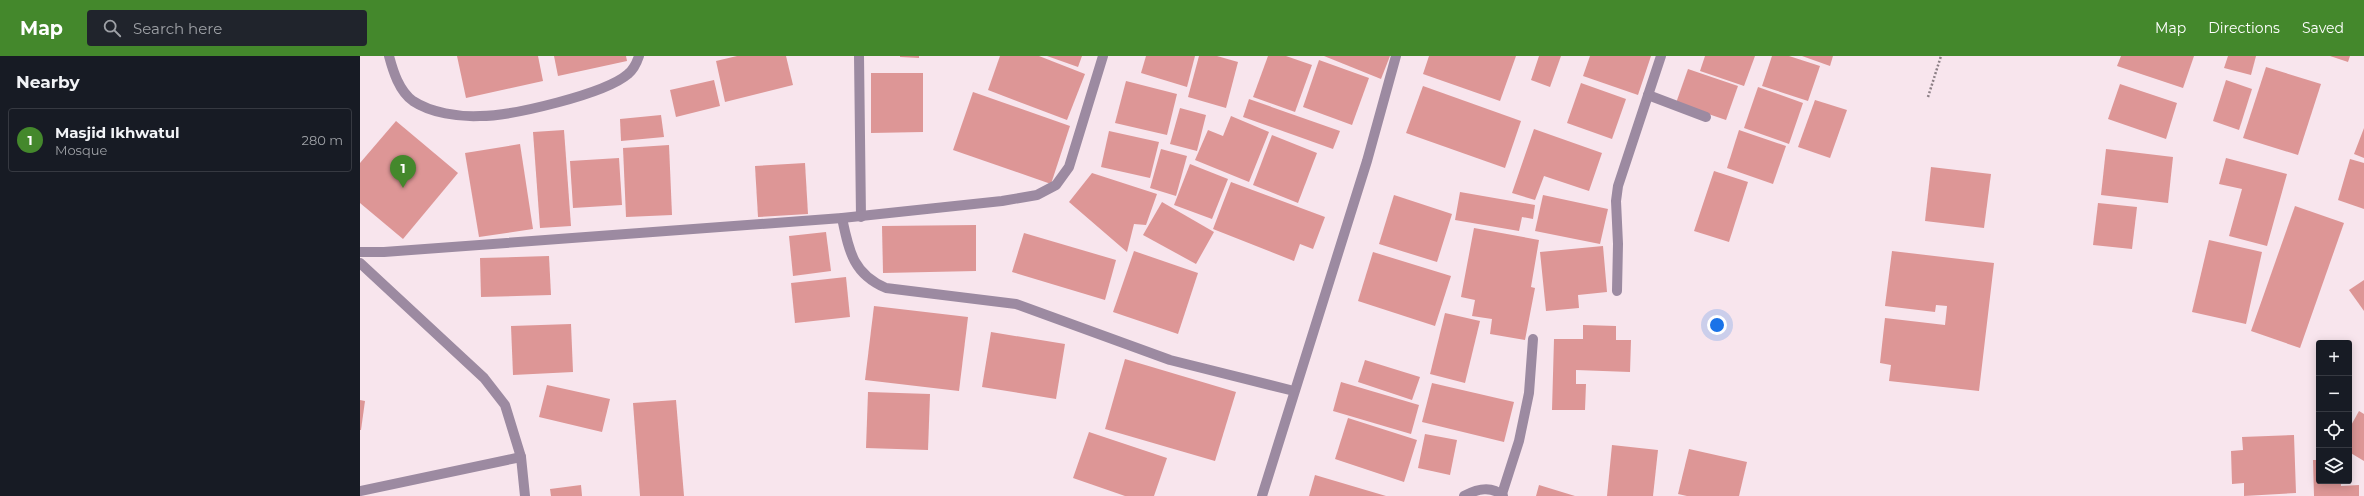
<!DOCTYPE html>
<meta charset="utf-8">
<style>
body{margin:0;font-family:Montserrat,sans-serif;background:#20242c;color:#f1f3f6}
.controls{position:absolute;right:12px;bottom:12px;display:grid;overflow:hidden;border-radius:4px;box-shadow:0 2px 10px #0003}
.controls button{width:36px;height:36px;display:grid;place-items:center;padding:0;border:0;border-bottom:1px solid #363941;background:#171b24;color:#f1f3f6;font:20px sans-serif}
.you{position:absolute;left:1357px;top:269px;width:14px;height:14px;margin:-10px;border:3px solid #fff;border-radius:50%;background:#1a73e8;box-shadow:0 0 0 6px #1a73e833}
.badge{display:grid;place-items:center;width:26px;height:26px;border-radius:50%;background:#44882c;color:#fff;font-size:13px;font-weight:700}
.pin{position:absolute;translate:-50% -33px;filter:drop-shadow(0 1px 2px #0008)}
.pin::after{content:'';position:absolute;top:21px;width:14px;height:12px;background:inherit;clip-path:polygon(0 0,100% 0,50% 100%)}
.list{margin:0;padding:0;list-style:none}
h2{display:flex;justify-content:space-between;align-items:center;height:52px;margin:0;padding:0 16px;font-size:17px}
h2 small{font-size:13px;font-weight:400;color:#9ea1a6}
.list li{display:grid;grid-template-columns:26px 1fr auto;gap:12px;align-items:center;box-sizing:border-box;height:64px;margin:0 8px 8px;padding:0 8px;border:1px solid #363941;border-radius:4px}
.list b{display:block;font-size:15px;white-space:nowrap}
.list p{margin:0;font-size:13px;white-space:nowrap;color:#9ea1a6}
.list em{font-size:13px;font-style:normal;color:#9ea1a6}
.icon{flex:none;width:22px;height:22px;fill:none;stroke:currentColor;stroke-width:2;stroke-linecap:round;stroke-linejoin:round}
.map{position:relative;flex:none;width:2004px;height:440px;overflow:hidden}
header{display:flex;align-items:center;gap:24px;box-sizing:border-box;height:56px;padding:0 20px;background:#44882c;color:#fff}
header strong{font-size:19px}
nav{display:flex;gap:22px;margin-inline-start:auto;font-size:14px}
.search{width:280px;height:36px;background:#20242c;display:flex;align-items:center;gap:10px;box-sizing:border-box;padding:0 14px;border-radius:4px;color:#9ea1a6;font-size:15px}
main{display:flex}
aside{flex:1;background:#171b24}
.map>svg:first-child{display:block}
.building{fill:#dd9696}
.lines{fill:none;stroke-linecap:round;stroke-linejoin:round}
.path{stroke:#8c7f85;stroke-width:2.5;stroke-dasharray:2 2;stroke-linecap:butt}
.minor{stroke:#9c8aa1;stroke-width:10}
</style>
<header>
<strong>Map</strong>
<div class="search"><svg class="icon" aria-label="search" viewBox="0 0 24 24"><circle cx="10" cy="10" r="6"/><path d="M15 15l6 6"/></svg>Search here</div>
<nav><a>Map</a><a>Directions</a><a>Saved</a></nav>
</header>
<main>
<aside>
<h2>Nearby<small></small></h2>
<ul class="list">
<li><span class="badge">1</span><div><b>Masjid Ikhwatul</b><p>Mosque</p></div><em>280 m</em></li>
</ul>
</aside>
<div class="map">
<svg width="2004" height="440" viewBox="0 0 2004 440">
<rect width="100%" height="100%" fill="#f8e5ed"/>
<!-- building -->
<g class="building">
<path d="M97,0H178L183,25L106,42Z"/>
<path d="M194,0H266L267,5L198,20Z"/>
<path d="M377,0H426L433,29L365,46L356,5Z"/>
<path d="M540,0H559V2L540,1Z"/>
<path d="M640,0H679L725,18L707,64L628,34Z"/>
<path d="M687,0H722L718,11Z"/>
<path d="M786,0H835L827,31L781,17Z"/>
<path d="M839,0H857L878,6L866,52L828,41Z"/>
<path d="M908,0H926L952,9L935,56L893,41Z"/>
<path d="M964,0H1030L1021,23Z"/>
<path d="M1069,0H1156L1140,45L1063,18Z"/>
<path d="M1179,0H1201L1190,31L1171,24Z"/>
<path d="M1230,0H1291L1278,39L1223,20Z"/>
<path d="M1345,0H1395L1384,30L1340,15Z"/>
<path d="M1412,0H1429L1460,10L1448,45L1402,30Z"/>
<path d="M1442,0H1473L1470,10Z"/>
<path d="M1761,0H1834L1823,32L1757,10Z"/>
<path d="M1868,0H1896L1891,19L1864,12Z"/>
<path d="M1970,0H1990L1988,6Z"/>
<path d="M959,4L1009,22L992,69L943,51Z"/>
<path d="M1906,11L1961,28L1938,99L1883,82Z"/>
<path d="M1328,13L1378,30L1366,64L1316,47Z"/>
<path d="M511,17H563V76L511,77Z"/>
<path d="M354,24L360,50L316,61L310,34Z"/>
<path d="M1866,24L1892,33L1879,74L1853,65Z"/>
<path d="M766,25L817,38L807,79L755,67Z"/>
<path d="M1221,27L1266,43L1252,83L1207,67Z"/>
<path d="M1760,28L1817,47L1806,83L1748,63Z"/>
<path d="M1063,30L1161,65L1145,112L1046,77Z"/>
<path d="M1398,31L1443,47L1429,88L1384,72Z"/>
<path d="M613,36L710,70L691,128L593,94Z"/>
<path d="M889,43L980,75L973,93L883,61Z"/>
<path d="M1455,44L1487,54L1470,102L1438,91Z"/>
<path d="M820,52L846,59L837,95L810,88Z"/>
<path d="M301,59L304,81L261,85L260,63Z"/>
<path d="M871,60L909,76L889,126L835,104L848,74L863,80Z"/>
<path d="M36,65L98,117L43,183L0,147V107Z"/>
<path d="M2004,72V102L1994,98Z"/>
<path d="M1174,73L1242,97L1229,135L1184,120L1175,144L1152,137Z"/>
<path d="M204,74L211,170L180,172L173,76Z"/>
<path d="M1379,74L1426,90L1413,128L1367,112Z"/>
<path d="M749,75L799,86L790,122L741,111Z"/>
<path d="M912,79L957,97L938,147L893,129Z"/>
<path d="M160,88L173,173L119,181L105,97Z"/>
<path d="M309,89L312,159L266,161L263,92Z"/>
<path d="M801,93L827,100L816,140L790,132Z"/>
<path d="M1746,93L1813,101L1808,147L1741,139Z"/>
<path d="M259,102L262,149L213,152L210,105Z"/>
<path d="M1866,102L1927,118L1907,190L1869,180L1882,133L1859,128Z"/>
<path d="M1990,103L2004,107V153L1978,144Z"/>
<path d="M445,107L448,158L398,161L395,110Z"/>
<path d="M830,108L868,123L852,163L814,149Z"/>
<path d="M1571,111L1631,118L1624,172L1565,165Z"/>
<path d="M1354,115L1388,126L1369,186L1334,175Z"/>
<path d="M732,117L797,138L786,169L774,168L767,196L709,146Z"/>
<path d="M871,126L965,161L953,193L940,188L934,205L853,173Z"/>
<path d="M1100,136L1175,149L1173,163L1162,161L1159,175L1095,164Z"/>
<path d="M1034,139L1092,158L1077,206L1019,188Z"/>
<path d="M1183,139L1248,153L1240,188L1175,175Z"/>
<path d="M802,146L854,176L836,208L783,179Z"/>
<path d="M1738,147L1777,151L1772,193L1733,189Z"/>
<path d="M1935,150L1984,167L1940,292L1891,275Z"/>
<path d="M616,169V215L523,217L522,170Z"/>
<path d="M1114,172L1179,184L1171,231L1175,232L1165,284L1130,278L1132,263L1112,260L1115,244L1101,241Z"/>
<path d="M466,176L471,215L433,220L429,180Z"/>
<path d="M664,177L756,204L745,244L652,216Z"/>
<path d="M1849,184L1902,196L1886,268L1832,256Z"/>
<path d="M1243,190L1247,236L1218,239L1219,252L1186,255L1180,196Z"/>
<path d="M774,195L838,217L818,278L753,256Z"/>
<path d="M1532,195L1634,207L1619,335L1529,325L1531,309L1520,307L1525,262L1585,269L1587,250L1576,249L1575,256L1525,250Z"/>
<path d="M1013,196L1091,220L1075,270L998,245Z"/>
<path d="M189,200L191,239L121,241L120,202Z"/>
<path d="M486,221L490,261L435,267L431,227Z"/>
<path d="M2004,224V255L1989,234Z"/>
<path d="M514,250L608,261L599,335L505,324Z"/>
<path d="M1085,257L1120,265L1105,327L1070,318Z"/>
<path d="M211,268L213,316L153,319L151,270Z"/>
<path d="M1223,269L1256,270V284H1271L1270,316L1216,314V328H1226L1225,354H1192L1194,283H1223Z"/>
<path d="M631,276L705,288L696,343L622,331Z"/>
<path d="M765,303L876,336L855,405L745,373Z"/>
<path d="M1005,304L1060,321L1052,344L998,326Z"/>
<path d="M981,326L1059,349L1051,378L973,355Z"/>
<path d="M1072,327L1154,346L1144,386L1062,366Z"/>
<path d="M187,329L250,343L242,376L179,361Z"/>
<path d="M508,336L570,338L568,394L506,392Z"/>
<path d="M0,344L5,345L1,374H0Z"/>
<path d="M316,344L324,440H280L273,347Z"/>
<path d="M1999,355L2004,358V405L1989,396V373Z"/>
<path d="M988,362L1057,384L1044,426L975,403Z"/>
<path d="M729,376L807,402L794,440H765L713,422Z"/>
<path d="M1065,378L1097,384L1090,419L1058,412Z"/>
<path d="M1934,379L1936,437L1884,440V427L1872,428L1871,395L1883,394L1882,381Z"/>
<path d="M1252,389L1298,394L1293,440H1247Z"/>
<path d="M1329,393L1387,406L1379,440H1327L1318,438Z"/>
<path d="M1953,404H1959V425H1981V430L1999,429V440H1954Z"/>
<path d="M955,419L1026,440H949Z"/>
<path d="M221,429L222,440H191L190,433Z"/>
<path d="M1179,429L1215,440H1176Z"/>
</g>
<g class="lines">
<!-- path -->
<path class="path" d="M1568,41L1581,0"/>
<!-- minor -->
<g class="minor">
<path d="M29,0C33,15 39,35 53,45C71,57 99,61 120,60C152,60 245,38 268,18C273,14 277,6 279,0"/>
<path d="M499,0L501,161"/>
<path d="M1288,39L1346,61"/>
<path d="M482,162C489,195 493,218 526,232L656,248L810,304L934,335"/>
<path d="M0,196H24L482,162L642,145L677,139L696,129L709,111L743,0"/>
<path d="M0,207L124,322L145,349L161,401L165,440"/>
<path d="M1257,235L1258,188L1256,145L1258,130L1301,0"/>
<path d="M0,435L161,401"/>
<path d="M1142,438L1159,385L1169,337L1173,283"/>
<path d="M902,440L1007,105L1036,0"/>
<path d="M1104,440C1117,433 1131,429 1143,440"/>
</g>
</g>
</svg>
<div class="controls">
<button>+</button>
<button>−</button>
<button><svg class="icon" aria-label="locate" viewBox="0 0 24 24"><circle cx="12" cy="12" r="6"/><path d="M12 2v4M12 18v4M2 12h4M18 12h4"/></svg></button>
<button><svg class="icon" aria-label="layers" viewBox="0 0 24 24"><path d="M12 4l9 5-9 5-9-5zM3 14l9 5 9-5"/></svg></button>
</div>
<div class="you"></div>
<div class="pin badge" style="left:43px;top:132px">1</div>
</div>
</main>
